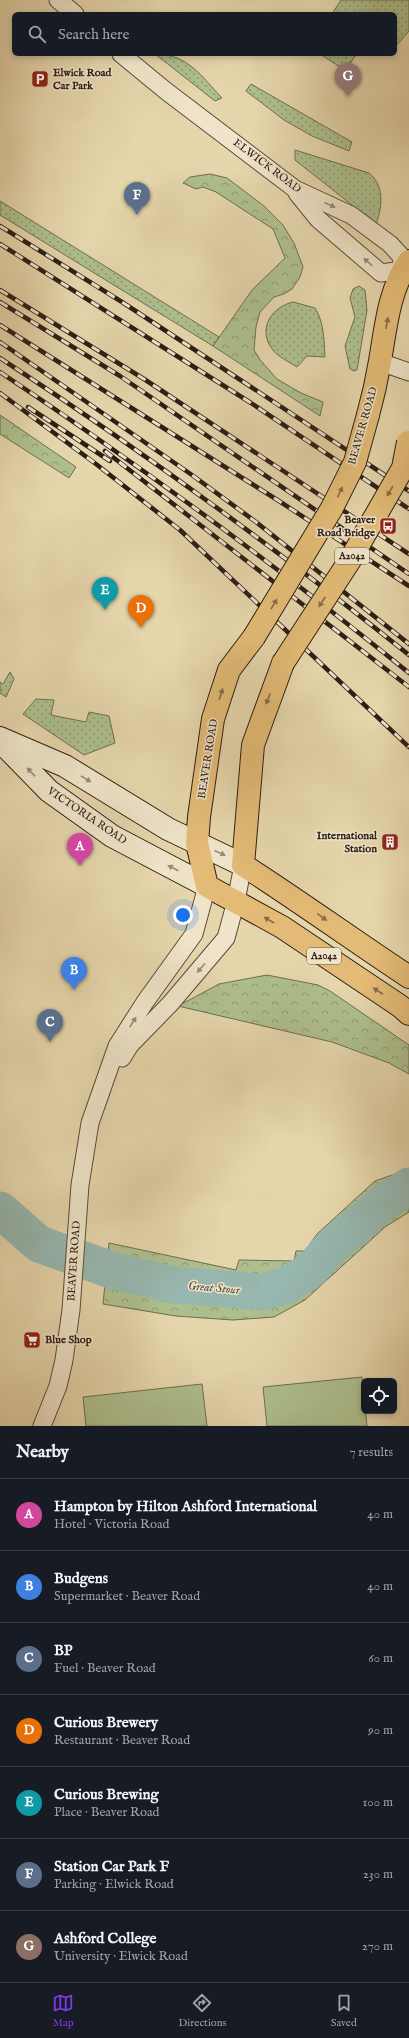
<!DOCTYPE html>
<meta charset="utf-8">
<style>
body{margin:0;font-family:"IM FELL English",serif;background:#20242c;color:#f1f3f6}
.controls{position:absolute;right:12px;bottom:12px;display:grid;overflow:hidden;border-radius:6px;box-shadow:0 2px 6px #0003}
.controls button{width:36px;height:36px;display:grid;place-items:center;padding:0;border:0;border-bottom:1px solid #363941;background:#171b24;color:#f1f3f6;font:20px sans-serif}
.you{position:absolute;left:183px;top:915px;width:14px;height:14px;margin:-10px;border:3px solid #fff;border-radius:50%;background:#1a73e8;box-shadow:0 0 0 6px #1a73e833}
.badge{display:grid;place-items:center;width:26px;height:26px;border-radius:50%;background:#7c3aed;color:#fff;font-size:13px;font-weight:700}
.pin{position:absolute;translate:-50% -33px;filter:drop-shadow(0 1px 2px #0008)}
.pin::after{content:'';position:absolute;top:21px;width:14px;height:12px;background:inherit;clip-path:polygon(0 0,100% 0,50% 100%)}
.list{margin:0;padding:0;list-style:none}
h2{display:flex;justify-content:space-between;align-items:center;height:52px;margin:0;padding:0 16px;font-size:17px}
h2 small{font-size:13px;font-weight:400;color:#9ea1a6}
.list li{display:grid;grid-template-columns:26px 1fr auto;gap:12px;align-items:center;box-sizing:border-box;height:72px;padding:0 16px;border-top:1px solid #363941}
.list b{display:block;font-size:15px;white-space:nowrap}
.list p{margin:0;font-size:13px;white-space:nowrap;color:#9ea1a6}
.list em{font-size:13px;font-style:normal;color:#9ea1a6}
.icon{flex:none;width:22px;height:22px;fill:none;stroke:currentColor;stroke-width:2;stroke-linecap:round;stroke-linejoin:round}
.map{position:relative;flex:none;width:409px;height:1426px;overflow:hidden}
.search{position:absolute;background:#171b24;box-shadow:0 2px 6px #0003;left:12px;right:12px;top:12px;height:44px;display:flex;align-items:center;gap:10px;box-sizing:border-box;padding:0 14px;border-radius:6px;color:#9ea1a6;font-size:15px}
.sheet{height:556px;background:#171b24}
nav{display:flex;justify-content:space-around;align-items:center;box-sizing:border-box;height:56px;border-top:1px solid #363941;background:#171b24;font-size:11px;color:#9ea1a6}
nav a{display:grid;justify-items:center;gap:2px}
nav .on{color:#7c3aed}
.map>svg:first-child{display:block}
.grass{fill:url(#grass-dots);stroke:#6e6e52}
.forest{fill:url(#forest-crowns);stroke:#6e6e52}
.park{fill:#aebf8e;stroke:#6e6e52}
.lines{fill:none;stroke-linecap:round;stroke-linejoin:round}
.river{stroke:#97b8b0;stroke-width:37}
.street-casing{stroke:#5b4b3b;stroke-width:19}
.secondary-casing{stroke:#2d1d15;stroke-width:24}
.primary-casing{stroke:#2d1d15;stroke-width:24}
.street{stroke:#efe4c9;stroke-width:17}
.secondary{stroke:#efe4c9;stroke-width:22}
.primary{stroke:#e3bb76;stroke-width:22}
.rail-casing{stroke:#2d1d15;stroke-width:4.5}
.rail{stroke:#efe4c9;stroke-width:3;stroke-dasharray:9;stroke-linecap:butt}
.primary-bridge-casing{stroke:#2d1d15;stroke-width:24;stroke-linecap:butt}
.primary-bridge{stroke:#e3bb76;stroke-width:22}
.oneway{fill:#988a78}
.oneway2{fill:#886c46}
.labels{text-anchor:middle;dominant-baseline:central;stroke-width:3;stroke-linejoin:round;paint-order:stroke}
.shield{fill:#efe4c9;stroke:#67594b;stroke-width:1}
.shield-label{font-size:10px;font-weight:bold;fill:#2d1d15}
.poi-label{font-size:11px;font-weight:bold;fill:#2d1d15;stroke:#efe4c9;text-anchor:start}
.street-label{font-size:11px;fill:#2d1d15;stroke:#efe4c9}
.water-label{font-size:12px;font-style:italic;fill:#4d4c44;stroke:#efe4c9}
</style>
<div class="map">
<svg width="409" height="1426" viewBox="0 0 409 1426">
<defs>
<pattern id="grass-dots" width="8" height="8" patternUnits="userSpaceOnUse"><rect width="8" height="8" fill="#aebf8e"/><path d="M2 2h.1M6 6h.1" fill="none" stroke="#8e9b73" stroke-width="1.8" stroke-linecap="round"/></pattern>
<pattern id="forest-crowns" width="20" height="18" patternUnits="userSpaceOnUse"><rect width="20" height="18" fill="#aebf8e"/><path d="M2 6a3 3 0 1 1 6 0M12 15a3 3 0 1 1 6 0" fill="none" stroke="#8e9b73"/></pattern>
</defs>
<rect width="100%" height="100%" fill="#e6d6ac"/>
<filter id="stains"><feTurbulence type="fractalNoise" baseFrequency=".005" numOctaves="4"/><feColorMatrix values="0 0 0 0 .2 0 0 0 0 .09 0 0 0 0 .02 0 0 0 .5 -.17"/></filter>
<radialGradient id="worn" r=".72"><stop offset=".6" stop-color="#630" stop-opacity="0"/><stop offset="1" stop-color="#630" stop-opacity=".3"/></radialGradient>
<!-- grass -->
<g class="grass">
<path d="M341,0H409V31L395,47V14H332Z"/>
<path d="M155,54C188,54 202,77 222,98L215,101Z"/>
<path d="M320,54H358L354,57L346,71Z"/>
<path d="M251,84L352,142L349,151L312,136L284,120L246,91Z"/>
<path d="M295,150L369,173C384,185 383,206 376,224L295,160Z"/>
<path d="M0,201L219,337L213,346L0,215Z"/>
<path d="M359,286L365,290L367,310L357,370L354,371L350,369L345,346L355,317L350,298L353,289Z"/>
<path d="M293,302L315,308C324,322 324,340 325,357L307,356L297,367C289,362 278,357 272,349C257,328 272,307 293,302Z"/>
<path d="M10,672L14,679L6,697L0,693V682L3,684Z"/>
<path d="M36,699L54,700L51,715L86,722L89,712L109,716L115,743L84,755L23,714Z"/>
</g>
<!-- forest -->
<g class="forest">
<path d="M210,174L227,178L264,206L283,225L294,243L303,267L300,277L292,289L284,294L274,297L260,312L256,327L254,350L261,361L277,379L301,393L323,402L320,416L213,346L252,290L285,258L273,229L216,192L203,187L196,189L183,183L190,177Z"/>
<path d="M0,415L76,467L69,478L0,434Z"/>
<path d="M267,975L318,985L330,991L409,1045V1074L389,1063L332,1042L178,1006L219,984Z"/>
<path d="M409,1169V1212L385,1227L305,1300L274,1317L233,1320L176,1316L103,1304L109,1243L236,1270L239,1260L294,1261L296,1251H305L317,1234L375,1181Z"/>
</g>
<!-- park -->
<g class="park">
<path d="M362,1377L367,1426H267L263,1387Z"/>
<path d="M202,1384L207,1426H86L83,1397Z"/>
</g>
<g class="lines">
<!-- river -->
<path class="river" d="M0,1210L39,1244L114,1271L174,1285L262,1292L286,1286L312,1269L331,1247L382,1204L409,1186"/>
<defs>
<g id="street">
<path d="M58,0L75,14"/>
<path d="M121,54L166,91L295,189L351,215L390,244L401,256L403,270"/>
<path d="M297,193L318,219L381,273L403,270"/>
<path d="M380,362L409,372"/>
<path d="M122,1058L130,1045L170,1004L226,938L236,901L243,865"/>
<path d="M42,1426L58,1386L64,1360L71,1310L80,1185L90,1123L117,1046L145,1002L194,934L207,886"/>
</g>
<g id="secondary">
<path d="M0,738L65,766L168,829L243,865"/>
<path d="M3,744L49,791L112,836L207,886"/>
</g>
<g id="primary">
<path d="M368,415C373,397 377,379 380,361C386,326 389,290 409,261"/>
<path d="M254,637L229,670L213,719L199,817L197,843L207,886L282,927L400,1006L409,1014"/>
<path d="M283,663L253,745L243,865C299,901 353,940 409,977"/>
</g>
</defs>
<!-- street casing -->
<use href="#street" class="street-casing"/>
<!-- secondary casing -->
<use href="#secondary" class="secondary-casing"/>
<!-- primary casing -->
<use href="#primary" class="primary-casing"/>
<!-- street -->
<use href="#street" class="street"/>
<!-- secondary -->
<use href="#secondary" class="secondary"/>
<!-- primary -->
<use href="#primary" class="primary"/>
<defs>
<g id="rail">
<path d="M0,226L122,302L409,491"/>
<path d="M0,244L251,403L409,509"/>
<path d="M0,290L144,379L409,554"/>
<path d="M0,302L120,376L409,574"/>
<path d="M0,325L279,501L409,586"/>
<path d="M0,342L192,475L256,522L409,644"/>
<path d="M0,358C141,450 277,549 409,655"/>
<path d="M0,372C141,466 277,566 409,673"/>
<path d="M0,393L96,464L180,530L409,747"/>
<path d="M28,407L110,461"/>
<path d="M105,451L409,687"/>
</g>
</defs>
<!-- rail casing -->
<use href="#rail" class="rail-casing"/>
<!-- rail -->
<use href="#rail" class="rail"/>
<defs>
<g id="primary-bridge">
<path d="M254,637L332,508L355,462L368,415"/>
<path d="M283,663L350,560L403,468L408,442"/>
</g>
</defs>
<!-- primary-bridge casing -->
<use href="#primary-bridge" class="primary-bridge-casing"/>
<!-- primary-bridge -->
<use href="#primary-bridge" class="primary-bridge"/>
</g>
<!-- one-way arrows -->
<defs><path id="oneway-solid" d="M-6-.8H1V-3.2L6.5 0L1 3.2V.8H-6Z"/></defs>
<g class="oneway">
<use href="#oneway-solid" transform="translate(330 205) rotate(24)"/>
<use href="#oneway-solid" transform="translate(368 262) rotate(-138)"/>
<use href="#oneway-solid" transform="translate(31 772) rotate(-133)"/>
<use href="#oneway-solid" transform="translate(86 779) rotate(31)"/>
<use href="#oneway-solid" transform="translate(220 853) rotate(24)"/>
<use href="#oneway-solid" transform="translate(173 868) rotate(-152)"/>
<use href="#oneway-solid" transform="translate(201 968) rotate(131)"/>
<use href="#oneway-solid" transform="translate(133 1022) rotate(-58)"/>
</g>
<g class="oneway2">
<use href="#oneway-solid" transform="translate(387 323) rotate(-79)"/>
<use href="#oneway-solid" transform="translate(390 491) rotate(120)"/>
<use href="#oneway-solid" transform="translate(340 492) rotate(-64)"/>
<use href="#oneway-solid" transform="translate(322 602) rotate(123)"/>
<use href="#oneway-solid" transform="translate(274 604) rotate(-59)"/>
<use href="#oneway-solid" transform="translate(221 694) rotate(-72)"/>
<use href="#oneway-solid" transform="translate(268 699) rotate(111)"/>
<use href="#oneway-solid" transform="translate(322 917) rotate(37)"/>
<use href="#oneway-solid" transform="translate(269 920) rotate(-150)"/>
<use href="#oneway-solid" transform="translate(378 991) rotate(-147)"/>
</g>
<!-- icons -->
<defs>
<symbol id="parking-square" viewBox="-11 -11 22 22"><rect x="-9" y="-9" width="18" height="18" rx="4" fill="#8f2418" stroke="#efe4c9"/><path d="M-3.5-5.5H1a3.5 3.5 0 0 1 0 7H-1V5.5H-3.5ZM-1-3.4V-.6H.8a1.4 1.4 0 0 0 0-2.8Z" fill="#fff"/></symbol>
<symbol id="bus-square" viewBox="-11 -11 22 22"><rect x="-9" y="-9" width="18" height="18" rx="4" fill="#8f2418" stroke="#efe4c9"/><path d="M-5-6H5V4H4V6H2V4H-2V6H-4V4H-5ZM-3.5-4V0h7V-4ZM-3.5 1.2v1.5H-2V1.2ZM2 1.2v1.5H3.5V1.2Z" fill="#fff"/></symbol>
<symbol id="building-square" viewBox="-11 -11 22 22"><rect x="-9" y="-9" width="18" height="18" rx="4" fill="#8f2418" stroke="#efe4c9"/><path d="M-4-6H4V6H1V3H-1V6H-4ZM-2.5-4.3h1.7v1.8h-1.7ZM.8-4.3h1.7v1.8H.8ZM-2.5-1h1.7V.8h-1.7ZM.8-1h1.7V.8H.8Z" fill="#fff"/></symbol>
<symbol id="supermarket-square" viewBox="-11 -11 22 22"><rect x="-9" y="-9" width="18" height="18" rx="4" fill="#8f2418" stroke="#efe4c9"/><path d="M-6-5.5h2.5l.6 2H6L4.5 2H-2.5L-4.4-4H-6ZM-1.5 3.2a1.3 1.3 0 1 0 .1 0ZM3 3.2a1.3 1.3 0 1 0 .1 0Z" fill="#fff"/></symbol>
</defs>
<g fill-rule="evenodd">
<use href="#parking-square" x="30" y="69" width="20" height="20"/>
<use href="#bus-square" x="378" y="516" width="20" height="20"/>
<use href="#building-square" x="380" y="832" width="20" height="20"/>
<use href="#supermarket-square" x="22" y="1330" width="20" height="20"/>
</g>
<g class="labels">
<!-- shield labels -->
<g class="shield">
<rect x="335" y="548" width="34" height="16" rx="3"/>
<rect x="307" y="948" width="34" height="16" rx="3"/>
</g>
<g class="shield-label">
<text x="352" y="556">A2042</text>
<text x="324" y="956">A2042</text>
</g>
<!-- poi labels -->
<g class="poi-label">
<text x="53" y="73">Elwick Road<tspan x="53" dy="13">Car Park</tspan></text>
<text x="375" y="520" text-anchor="end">Beaver<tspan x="375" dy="13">Road Bridge</tspan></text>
<text x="377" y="836" text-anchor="end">International<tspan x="377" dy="13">Station</tspan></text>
<text x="45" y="1340">Blue Shop</text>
</g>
<!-- street labels -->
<g class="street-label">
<text transform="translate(267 166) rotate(37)">ELWICK ROAD</text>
<text transform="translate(363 426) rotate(-74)">BEAVER ROAD</text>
<text transform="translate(208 759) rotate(-81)">BEAVER ROAD</text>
<text transform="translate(87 816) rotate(34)">VICTORIA ROAD</text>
<text transform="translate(74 1261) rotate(-86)">BEAVER ROAD</text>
</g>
<!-- water labels -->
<g class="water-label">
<text transform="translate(214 1288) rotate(5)">Great Stour</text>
</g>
</g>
<rect width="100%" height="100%" filter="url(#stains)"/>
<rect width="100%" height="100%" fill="url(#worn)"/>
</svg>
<div class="controls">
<button><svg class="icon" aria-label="locate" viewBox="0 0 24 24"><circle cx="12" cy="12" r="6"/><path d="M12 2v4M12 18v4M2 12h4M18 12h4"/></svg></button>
</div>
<div class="you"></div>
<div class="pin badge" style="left:80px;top:866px;background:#d1479c">A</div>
<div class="pin badge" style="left:74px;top:990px;background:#3f7fe0">B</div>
<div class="pin badge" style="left:50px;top:1042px;background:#5c6f8a">C</div>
<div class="pin badge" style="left:141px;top:628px;background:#e8710a">D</div>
<div class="pin badge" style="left:105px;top:610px;background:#0f9aa8">E</div>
<div class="pin badge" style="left:137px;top:215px;background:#5c6f8a">F</div>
<div class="pin badge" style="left:348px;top:96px;background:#8d6e63">G</div>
<div class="search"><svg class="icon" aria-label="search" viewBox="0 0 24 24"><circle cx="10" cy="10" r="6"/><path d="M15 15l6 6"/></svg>Search here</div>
</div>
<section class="sheet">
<h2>Nearby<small>7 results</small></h2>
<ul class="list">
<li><span class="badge" style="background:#d1479c">A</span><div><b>Hampton by Hilton Ashford International</b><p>Hotel · Victoria Road</p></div><em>40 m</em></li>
<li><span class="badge" style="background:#3f7fe0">B</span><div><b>Budgens</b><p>Supermarket · Beaver Road</p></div><em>40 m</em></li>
<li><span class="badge" style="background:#5c6f8a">C</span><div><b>BP</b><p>Fuel · Beaver Road</p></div><em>60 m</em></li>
<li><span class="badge" style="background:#e8710a">D</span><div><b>Curious Brewery</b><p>Restaurant · Beaver Road</p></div><em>90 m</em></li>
<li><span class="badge" style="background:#0f9aa8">E</span><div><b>Curious Brewing</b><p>Place · Beaver Road</p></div><em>100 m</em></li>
<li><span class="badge" style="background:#5c6f8a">F</span><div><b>Station Car Park F</b><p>Parking · Elwick Road</p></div><em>230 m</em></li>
<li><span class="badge" style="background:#8d6e63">G</span><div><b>Ashford College</b><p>University · Elwick Road</p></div><em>270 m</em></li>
</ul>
</section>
<nav>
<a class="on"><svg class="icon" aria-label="map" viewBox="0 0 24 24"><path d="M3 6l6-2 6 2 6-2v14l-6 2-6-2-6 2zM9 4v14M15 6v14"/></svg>Map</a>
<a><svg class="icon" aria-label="directions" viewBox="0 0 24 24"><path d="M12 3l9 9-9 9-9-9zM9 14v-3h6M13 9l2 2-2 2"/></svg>Directions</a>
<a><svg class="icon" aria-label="saved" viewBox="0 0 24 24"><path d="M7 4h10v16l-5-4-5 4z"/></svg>Saved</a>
</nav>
